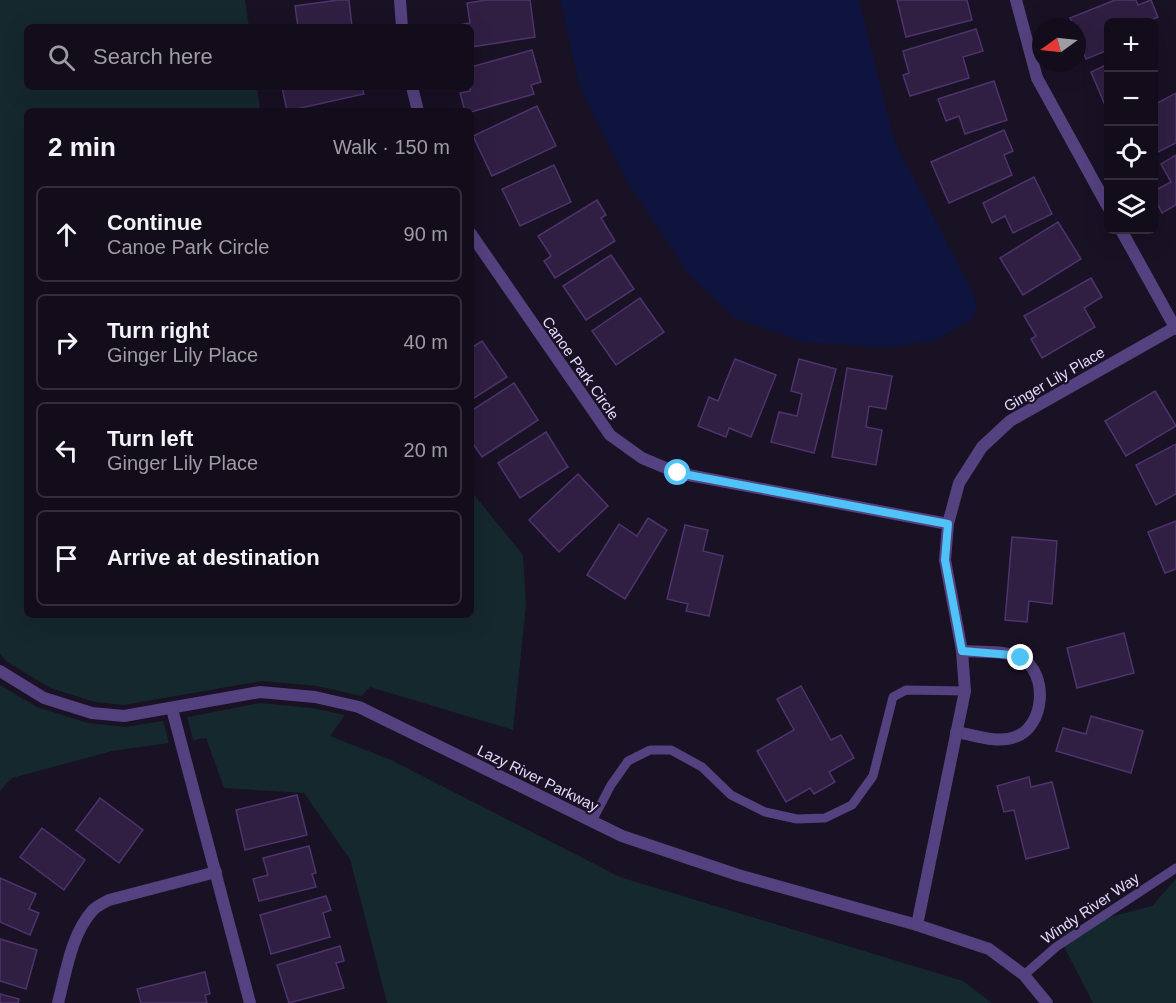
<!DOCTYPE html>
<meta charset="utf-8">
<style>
body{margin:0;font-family:Helvetica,sans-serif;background:#1c1624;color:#f1f3f6}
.controls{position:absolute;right:18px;top:18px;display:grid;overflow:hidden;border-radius:9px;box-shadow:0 6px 24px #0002}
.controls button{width:54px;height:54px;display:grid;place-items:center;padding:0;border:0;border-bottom:2px solid #322d3a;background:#130d1b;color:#f1f3f6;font:30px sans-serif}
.compass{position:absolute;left:1032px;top:18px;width:54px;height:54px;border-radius:50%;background:#130d1b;box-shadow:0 6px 24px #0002;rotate:255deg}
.stop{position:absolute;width:18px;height:18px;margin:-14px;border:4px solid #4fc3f7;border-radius:50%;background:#fff}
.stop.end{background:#4fc3f7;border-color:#fff;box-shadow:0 2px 6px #0008}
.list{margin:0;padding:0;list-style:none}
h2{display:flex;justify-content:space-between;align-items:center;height:78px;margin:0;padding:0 24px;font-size:26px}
h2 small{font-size:20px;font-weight:400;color:#9d9ca3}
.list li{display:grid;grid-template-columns:39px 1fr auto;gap:18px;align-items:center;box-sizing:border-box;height:96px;margin:0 12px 12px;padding:0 12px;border:2px solid #322d3a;border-radius:9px}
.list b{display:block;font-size:22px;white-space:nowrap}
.list p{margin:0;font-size:20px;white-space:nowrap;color:#9d9ca3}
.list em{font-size:20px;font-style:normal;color:#9d9ca3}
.icon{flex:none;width:33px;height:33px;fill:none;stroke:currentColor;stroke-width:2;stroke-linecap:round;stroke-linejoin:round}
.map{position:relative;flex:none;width:1176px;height:1003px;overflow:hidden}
.search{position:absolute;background:#130d1b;box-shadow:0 6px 24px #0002;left:24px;top:24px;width:450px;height:66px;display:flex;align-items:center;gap:15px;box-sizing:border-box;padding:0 21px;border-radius:9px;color:#9d9ca3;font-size:22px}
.panel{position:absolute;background:#130d1b;box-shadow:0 6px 24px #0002;left:24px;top:108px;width:450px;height:510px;border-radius:9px}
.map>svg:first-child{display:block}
.green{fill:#15282e}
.water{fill:#0f143f}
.building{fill:#301f43;stroke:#4e336d;stroke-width:1.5}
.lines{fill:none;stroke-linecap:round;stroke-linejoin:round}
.lane{stroke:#54417f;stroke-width:9}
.street{stroke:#54417f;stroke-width:12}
.route{stroke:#4fc3f7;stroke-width:8}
.labels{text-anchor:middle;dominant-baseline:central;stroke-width:4.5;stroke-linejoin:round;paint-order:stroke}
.street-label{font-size:15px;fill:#e5d8fb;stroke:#191124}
</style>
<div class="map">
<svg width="1176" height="1003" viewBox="0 0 1176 1003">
<rect width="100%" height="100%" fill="#191124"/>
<!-- green -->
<g class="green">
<path d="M0,0H245L249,27H27V87H257L260,111H27V615H471V491L523,555L526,605L513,730L370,687L361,696L317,686L262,681L124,705L95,702L50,688L6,661L0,654Z"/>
<path d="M0,685L37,707L88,723L125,727L163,721L169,743L112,751L12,778L0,791Z"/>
<path d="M260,703L312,708L345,715L330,736L391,760L620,877L963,981L992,1003H387L350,859L304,793L224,788L206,738L193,740L187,717Z"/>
<path d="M1176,879V1003H1093L1056,931L1152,906Z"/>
</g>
<!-- water -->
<path class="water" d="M560,0H859L894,140L972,291L977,310L970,320L936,340L890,348L802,342L735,318L690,276L628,183L580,88Z"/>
<!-- building -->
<g class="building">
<path d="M338,0H349L352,27H298L295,6Z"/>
<path d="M486,0H530L535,37L471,47V27H448L470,23L467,3Z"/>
<path d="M897,0H967L972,20L906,37Z"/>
<path d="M1115,0H1136L1138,5L1151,0L1158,17L1146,22H1108V50L1086,59L1077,35V27H1074L1070,18Z"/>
<path d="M976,29L983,51L963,57L969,78L910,96L903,75L909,73L903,51Z"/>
<path d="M532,50L541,82L531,85L534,94L471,112L465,111L460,93L470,91L471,67Z"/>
<path d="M1108,64V112L1091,72Z"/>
<path d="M994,81L1007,120L965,134L959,116L946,121L938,99Z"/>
<path d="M282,87H362L364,94L287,111Z"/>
<path d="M1176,93V143L1154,154V105Z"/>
<path d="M537,106L556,146L492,176L473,136Z"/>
<path d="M1004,130L1013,151L1004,155L1012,175L949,203L931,162Z"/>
<path d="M1176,155V205L1162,213L1154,197V191L1171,182L1161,164Z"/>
<path d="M554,165L571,202L520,226L502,189Z"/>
<path d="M1034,177L1052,214L1013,233L1005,216L992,223L983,203Z"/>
<path d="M597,200L606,215L601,218L615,241L555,278L544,261L551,256L538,236Z"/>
<path d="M1058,222L1081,259L1023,295L1000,258Z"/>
<path d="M611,255L634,289L586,320L563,286Z"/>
<path d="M1091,278L1102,297L1084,308L1095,327L1042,358L1031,339L1036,336L1024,316Z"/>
<path d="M640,298L664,332L616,365L592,331Z"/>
<path d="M482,341L507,377L471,400V348Z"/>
<path d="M735,359L776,375L751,437L729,428L726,437L698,426L709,397L718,401Z"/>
<path d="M799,359L836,369L814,453L771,442L779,412L797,416L802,394L791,391Z"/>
<path d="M847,368L892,376L886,409L869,406L866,427L882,430L876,465L832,457Z"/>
<path d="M514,383L538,420L482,457L471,441V411Z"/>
<path d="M1155,391L1176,426L1126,456L1105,421Z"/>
<path d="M546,432L568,467L520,498L498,463Z"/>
<path d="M1176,444V494L1156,505L1136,465Z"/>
<path d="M578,474L608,506L559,552L529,520Z"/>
<path d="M648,518L667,530L625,599L587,575L619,524L637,536Z"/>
<path d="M1176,521V569L1165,573L1148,532Z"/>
<path d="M685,525L708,530L703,551L723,556L709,616L686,611L688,604L667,599Z"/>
<path d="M1012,537L1057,541L1052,604L1029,601L1027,622L1005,620Z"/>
<path d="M1124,633L1134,673L1077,688L1067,648Z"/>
<path d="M801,686L831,740L841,735L854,758L829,772L835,782L814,794L810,788L786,802L757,751L794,730L777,699Z"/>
<path d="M1091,716L1143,731L1131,773L1056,751L1063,728L1086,734Z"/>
<path d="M1029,777L1031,787L1052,782L1069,848L1026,859L1014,810L1004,812L997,786Z"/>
<path d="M297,795L307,835L245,850L236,810Z"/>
<path d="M100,798L143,830L119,863L76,830Z"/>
<path d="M42,828L85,860L64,890L20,857Z"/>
<path d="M309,846L316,873L312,874L316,887L259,901L253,879L268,875L263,858Z"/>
<path d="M0,878L36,894L29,909L39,913L30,935L0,922Z"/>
<path d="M326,896L331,910L323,913L330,937L271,954L260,915Z"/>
<path d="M0,939L37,950L26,989L0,981Z"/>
<path d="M340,946L344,961L336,963L344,988L289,1003L277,965Z"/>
<path d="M205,972L210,994L205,995L207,1003H141L137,989Z"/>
<path d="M0,994L19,999L18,1003H0Z"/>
</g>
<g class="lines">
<!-- lane -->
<g class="lane">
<path d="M592,821L611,785L628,761L650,750H671L702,767L731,795L765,812L797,819L825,818L852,805L873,776L893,697L906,690L965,691"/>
<path d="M1024,975L1056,947L1176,868"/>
</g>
<!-- street -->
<g class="street">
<path d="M400,0L402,27"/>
<path d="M1016,0L1037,78L1108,207"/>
<path d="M412,87L418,111"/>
<path d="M1121,230L1176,329"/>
<path d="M471,234L610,435L642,458L678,473L948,524"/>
<path d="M0,671L44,698L92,713L124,716L260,692L315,697L359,707L622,836L738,875L917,925L989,949L1024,975L1047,1003"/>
<path d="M172,709L250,1003"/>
<path d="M956,732C974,735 998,744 1015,737C1045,727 1049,673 1021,658C1004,650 980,652 962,651"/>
<path d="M917,925L965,691L962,651L945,560L948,524L959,483L982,447L1010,421L1176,327"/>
<path d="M58,1003C66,973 71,934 93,910C97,906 103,903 109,900L216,872"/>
</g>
</g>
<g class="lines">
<!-- route -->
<path class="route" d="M678,473L948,524L945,560L962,651L1012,655L1021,658"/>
</g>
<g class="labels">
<!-- street labels -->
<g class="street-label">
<text transform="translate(581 368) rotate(55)">Canoe Park Circle</text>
<text transform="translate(1054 379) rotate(-30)">Ginger Lily Place</text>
<text transform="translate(538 778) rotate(26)">Lazy River Parkway</text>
<text transform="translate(1090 908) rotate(-34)">Windy River Way</text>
</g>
</g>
</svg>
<div class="controls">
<button>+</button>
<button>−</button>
<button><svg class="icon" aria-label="locate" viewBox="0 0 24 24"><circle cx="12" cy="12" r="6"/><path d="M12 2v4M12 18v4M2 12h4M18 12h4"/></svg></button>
<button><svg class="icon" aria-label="layers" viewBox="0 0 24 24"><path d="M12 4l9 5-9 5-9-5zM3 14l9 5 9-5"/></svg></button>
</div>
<svg class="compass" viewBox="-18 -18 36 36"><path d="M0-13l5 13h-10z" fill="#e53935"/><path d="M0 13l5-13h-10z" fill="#9d9ca3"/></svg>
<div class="stop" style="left:678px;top:473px"></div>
<div class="stop end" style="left:1021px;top:658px"></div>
<div class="search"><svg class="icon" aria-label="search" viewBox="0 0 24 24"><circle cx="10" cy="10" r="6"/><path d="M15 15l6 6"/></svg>Search here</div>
<section class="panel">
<h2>2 min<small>Walk · 150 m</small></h2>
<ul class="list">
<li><svg class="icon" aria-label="ahead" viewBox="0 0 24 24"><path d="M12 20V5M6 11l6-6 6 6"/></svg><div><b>Continue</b><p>Canoe Park Circle</p></div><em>90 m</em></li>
<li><svg class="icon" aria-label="right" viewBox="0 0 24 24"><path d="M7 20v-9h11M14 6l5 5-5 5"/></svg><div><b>Turn right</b><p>Ginger Lily Place</p></div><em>40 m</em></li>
<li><svg class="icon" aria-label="left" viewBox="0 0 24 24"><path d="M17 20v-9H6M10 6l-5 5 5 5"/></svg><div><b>Turn left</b><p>Ginger Lily Place</p></div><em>20 m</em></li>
<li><svg class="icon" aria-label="arrive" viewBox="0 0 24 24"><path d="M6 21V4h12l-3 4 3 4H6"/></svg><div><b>Arrive at destination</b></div></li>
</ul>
</section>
</div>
